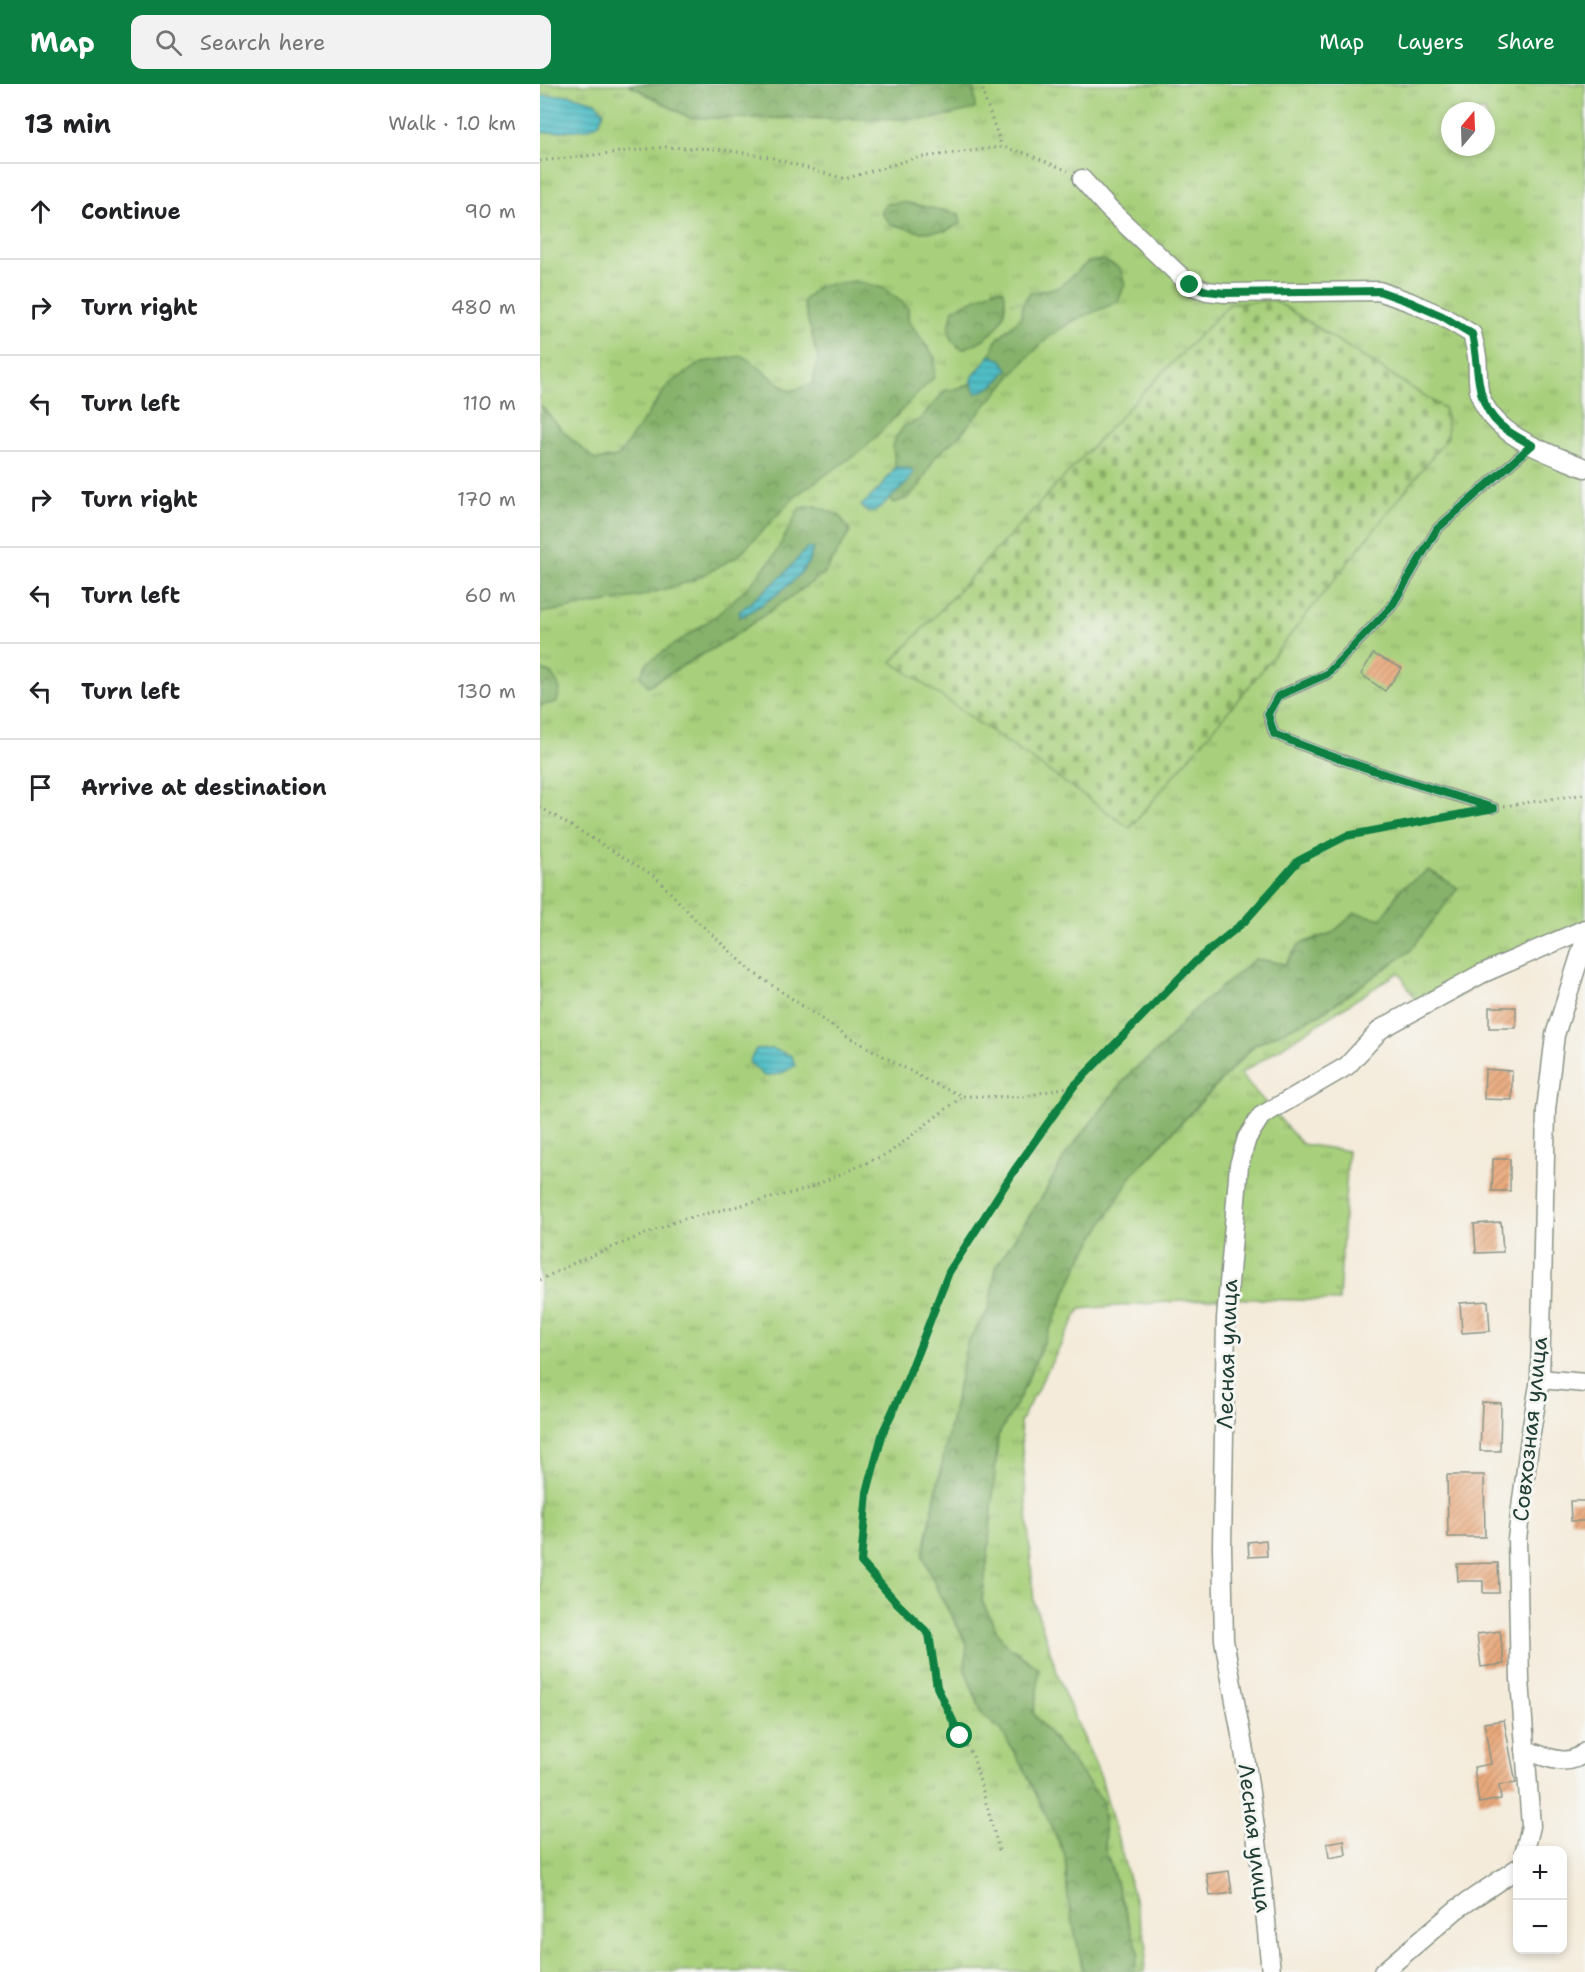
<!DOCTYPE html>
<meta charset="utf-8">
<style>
body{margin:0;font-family:"Shantell Sans",sans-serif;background:#f2f2f2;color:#202124}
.controls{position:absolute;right:18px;bottom:18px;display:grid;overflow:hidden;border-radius:12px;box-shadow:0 3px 9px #0003}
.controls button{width:54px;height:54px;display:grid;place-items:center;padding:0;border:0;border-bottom:2px solid #e0e0e0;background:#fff;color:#202124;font:30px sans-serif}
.compass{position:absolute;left:901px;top:18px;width:54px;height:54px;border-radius:50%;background:#fff;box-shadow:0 3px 9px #0003;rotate:19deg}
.stop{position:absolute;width:18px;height:18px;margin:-14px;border:4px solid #0b8043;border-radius:50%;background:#fff}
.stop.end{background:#0b8043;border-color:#fff;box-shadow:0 2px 6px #0008}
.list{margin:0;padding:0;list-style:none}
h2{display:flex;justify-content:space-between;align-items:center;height:78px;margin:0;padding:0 24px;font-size:26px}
h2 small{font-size:20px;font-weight:400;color:#757577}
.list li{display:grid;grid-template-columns:39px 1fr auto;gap:18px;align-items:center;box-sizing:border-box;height:96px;padding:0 24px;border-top:2px solid #e0e0e0}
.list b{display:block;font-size:22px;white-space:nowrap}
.list em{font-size:20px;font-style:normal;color:#757577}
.icon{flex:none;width:33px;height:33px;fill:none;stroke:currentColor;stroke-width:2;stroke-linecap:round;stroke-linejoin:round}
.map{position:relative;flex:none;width:1045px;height:1888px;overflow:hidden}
header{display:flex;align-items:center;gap:36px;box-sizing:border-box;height:84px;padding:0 30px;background:#0b8043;color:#fff}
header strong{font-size:28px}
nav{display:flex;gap:33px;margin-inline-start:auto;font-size:21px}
.search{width:420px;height:54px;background:#f2f2f2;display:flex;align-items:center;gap:15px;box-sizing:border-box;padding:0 21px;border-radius:12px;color:#757577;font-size:22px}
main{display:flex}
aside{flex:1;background:#fff}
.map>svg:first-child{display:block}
.grass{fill:url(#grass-tufts);stroke:#648658;stroke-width:1.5;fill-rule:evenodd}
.forest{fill:url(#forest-crowns);stroke:#527850;stroke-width:1.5}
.cemetery{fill:url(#cemetery-stones);stroke:#648658;stroke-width:1.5}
.water{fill:url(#water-rules);stroke:#377d7d;stroke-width:1.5}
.building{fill:url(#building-hatch)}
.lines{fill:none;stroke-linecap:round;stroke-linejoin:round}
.lane-casing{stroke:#8a9487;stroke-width:12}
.street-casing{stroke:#8a9487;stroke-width:21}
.path{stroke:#8a9487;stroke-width:3;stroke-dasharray:1.5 4.5;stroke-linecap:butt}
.lane{stroke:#fff;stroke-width:9}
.street{stroke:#fff;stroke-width:18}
.route{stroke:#0b8043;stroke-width:8}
.labels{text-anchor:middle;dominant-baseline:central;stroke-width:6;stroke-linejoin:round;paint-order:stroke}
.street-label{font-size:22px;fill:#1f3d34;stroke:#f6f6f2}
</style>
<header>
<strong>Map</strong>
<div class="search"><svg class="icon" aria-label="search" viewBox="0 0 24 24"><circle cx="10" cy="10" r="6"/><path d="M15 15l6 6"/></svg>Search here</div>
<nav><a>Map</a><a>Layers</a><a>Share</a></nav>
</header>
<main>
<aside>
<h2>13 min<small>Walk · 1.0 km</small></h2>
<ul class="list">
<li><svg class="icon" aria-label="ahead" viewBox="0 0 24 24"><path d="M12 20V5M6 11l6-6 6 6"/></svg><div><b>Continue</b></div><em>90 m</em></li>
<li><svg class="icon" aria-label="right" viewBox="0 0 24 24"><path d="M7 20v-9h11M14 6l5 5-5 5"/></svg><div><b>Turn right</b></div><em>480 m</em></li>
<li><svg class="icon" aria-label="left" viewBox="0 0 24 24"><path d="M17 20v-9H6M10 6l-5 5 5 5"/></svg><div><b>Turn left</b></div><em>110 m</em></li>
<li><svg class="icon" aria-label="right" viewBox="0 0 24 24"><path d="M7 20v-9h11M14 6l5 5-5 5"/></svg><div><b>Turn right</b></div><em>170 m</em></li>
<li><svg class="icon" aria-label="left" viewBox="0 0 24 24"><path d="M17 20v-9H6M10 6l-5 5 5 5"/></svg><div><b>Turn left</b></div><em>60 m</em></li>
<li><svg class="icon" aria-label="left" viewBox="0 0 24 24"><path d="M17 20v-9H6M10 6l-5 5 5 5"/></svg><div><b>Turn left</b></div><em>130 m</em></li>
<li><svg class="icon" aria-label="arrive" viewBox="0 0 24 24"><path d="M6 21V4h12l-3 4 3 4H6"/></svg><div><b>Arrive at destination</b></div></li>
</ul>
</aside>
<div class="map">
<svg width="1045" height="1888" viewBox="0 0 1045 1888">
<defs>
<pattern id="grass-tufts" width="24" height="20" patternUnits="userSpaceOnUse" patternTransform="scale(1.5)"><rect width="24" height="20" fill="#a8d07c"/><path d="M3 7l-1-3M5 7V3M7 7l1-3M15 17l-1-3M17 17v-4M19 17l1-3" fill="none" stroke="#8a6"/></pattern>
<pattern id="forest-crowns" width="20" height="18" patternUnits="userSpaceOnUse" patternTransform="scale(1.5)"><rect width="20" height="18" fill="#86b26c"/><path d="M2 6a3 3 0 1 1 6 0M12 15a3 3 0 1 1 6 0" fill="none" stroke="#6d925a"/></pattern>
<pattern id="cemetery-stones" width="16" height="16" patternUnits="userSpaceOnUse" patternTransform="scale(1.5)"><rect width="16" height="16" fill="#a8d07c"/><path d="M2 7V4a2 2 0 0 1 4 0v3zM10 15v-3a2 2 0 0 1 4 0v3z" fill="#8a6"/></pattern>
<pattern id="water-rules" width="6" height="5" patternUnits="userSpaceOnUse" patternTransform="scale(1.5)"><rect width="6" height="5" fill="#4fbdc6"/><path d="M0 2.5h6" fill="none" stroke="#419ba2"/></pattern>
<pattern id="building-hatch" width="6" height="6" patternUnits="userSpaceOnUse" patternTransform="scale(1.5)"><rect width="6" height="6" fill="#eaa97c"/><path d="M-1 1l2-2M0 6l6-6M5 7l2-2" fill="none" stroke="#bd8b66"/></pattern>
</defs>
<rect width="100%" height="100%" fill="#f6f6f2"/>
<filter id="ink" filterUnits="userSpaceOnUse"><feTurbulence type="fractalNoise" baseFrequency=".0167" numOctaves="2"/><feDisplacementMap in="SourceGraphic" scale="12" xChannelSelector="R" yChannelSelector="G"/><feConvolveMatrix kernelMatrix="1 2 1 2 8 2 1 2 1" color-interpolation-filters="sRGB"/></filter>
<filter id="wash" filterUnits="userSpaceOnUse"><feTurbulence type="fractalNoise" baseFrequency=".008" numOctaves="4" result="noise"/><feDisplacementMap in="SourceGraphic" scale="24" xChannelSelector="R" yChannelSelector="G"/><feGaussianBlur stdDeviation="1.35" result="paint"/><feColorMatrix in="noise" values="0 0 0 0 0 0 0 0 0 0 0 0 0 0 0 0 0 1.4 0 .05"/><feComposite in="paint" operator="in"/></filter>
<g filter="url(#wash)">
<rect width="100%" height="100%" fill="#f4ebda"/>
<!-- grass -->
<path class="grass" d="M0,0H1045V847L944,897L884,932L859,888L700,990L762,1060L808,1067L799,1217L677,1214L540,1225L480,1338L494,1518L524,1609L561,1693L607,1862L604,1888H593L599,1869L565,1765L563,1717L493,1629L497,1610L499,1585L462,1557L442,1517L448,1470L458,1352L478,1317L540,1177L592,1091L715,961L782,929L870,867L861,804L842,835L815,829L792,849L760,860L745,880L715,875L651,929L623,962L591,988L526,1070L504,1110L457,1181L448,1227L427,1259L383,1472L400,1512L427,1560L425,1586L443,1632L460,1644L487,1691L525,1771L528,1816L544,1887L0,1888ZM910,27H946V63H910Z"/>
<!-- forest -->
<g class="forest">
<path d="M88,0H434L435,25L392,35L150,34Z"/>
<path d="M363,118L419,130L421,139L405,147L380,148L351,140L341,129L346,120Z"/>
<path d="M563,176L580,184L585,200L578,218L535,236L511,251L487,274L418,353L395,373L380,401L366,415L353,419L348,409L356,386L353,363L356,353L364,342L379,336L406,306C422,306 443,296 449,280C452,272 451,264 456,257C463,248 473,242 481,233L482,220L490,209L519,203L548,178Z"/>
<path d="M315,197L343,204L368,223V236L395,274L394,293L325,364L258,410L198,472L154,496L102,512L0,529V321L26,350L55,376L78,373L128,301L162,278L203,272L250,307L273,300L278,274L263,217L279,202Z"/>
<path d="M456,205L464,206C470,240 451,255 422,265L412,257L409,244L413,225Z"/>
<path d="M276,422L300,432L310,448L284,490L191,554L108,602L100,592L107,579L177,531L211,500L234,472L260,424Z"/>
<path d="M0,585L12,590L20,605L17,618L0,622Z"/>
<path d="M889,786L918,804L870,867L782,929L714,961L592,1091L540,1177L478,1317L458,1352L448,1470L442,1517L462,1557L499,1585L497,1610L493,1629L563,1717L565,1765L599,1869L593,1888H543L528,1816L525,1771L487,1691L460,1644L443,1632L425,1586L427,1559L400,1511L383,1472L427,1259L448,1227L457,1181L504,1110L526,1070L591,988L623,962L651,929L715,875L745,880L760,860L792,849L815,829L842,835L861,804Z"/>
</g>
<!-- cemetery -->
<path class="cemetery" d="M734,216L905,325L908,353L711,600L590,744L352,578L590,322L690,220Z"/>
<!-- water -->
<g class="water">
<path d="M30,11L55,18L64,28L59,39L48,45L0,49V12Z"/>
<path d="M450,271L462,276L468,285C459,297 452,305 436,309L431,295Z"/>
<path d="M356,383L374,386L368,398L336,427H326L321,422L339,405Z"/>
<path d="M268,463L272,465C272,491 221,522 201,533L199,528L243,491Z"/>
<path d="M216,965H233L252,972L255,982L240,990L224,992L209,978Z"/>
</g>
<g id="blocks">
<!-- building -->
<g class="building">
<path d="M833,570L862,584L845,607L821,590Z"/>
<rect x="949" y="923" width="27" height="21"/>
<path d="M945,985L972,987V1016L944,1015Z"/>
<path d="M953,1075H970V1107H952Z"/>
<path d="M961,1138L963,1168L936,1169L934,1140Z"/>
<path d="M948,1217L950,1247L922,1249L920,1219Z"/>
<path d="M942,1318L961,1319L960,1367H940Z"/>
<path d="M907,1391H944L945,1453H908Z"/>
<path d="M1030,1417H1045V1437H1031Z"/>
<path d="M726,1456L727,1472L709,1473L708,1458Z"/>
<path d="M958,1479L959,1509H943V1497H918L917,1480Z"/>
<path d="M960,1547L964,1580L941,1583L937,1550Z"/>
<path d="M964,1636L976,1699L959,1701L961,1715L939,1719L934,1683L951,1680L944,1639Z"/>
<path d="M804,1756L806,1771L789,1774L787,1759Z"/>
<path d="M689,1787L692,1809L670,1812L667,1790Z"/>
</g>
</g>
</g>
<g filter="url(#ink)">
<use href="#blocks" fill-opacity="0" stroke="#8a9487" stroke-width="1.5"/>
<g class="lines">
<defs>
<path id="lane" d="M954,724C880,701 806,680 734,650L728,630L738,612L787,590L852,522L897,445L992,361"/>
<g id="street">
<path d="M542,95L568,124L650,201L667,207L685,209L839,207L870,218L902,232L932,250C934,258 936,265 937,273C939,285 936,302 941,314C957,354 1009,369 1045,384"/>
<path d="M1000,1295L1045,1299"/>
<path d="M985,1666C1004,1672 1028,1685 1045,1668"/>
<path d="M985,1766L991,1742L980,1596L977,1455L990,1354L1000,1295L1006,1026L1015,951L1045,856"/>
<path d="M731,1888L721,1786L705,1673L684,1556L682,1463L686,1235L699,1081L707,1054L721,1032L807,982L841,945L941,890L1045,845"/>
<path d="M843,1888L917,1825L978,1784"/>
</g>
</defs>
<!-- lane casing -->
<use href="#lane" class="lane-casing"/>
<!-- street casing -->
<use href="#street" class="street-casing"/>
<!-- path -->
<g class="path">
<path d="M444,0L443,10L462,63"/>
<path d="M0,77L125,63L178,65L229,73L305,95L375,74L462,63L485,69L528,87"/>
<path d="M964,722L1045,710"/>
<path d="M0,723L116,793L155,835L214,889L307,952L392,999L423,1012L482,1013L532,1002"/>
<path d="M0,1196L36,1178L140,1136L264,1106L349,1069L423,1012"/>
<path d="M459,1766L433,1672L420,1651L397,1603L389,1550L356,1518L321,1478L327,1408L343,1348L367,1296L409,1188L476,1084L534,1002L656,877L704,838L758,777L806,752L928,728"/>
</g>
<!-- lane -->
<use href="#lane" class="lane"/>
<!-- street -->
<use href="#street" class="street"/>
</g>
</g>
<g class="lines" filter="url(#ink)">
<!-- route -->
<path class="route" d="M420,1652L397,1603L389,1550L356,1518L321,1478L327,1408L343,1348L367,1296L409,1188L476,1084L534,1002L656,877L704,838L758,777L806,752L954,724C880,701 806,680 734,650L728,630L738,612L787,590L852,522L897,445L992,361C981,355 969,349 960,341C933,316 940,283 932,250L902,232L870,218L839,207L685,209L667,207L650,201"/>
</g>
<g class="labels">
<!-- street labels -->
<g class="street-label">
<text transform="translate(687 1270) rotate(-88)">Лесная улица</text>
<text transform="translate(990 1345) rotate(-84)">Совхозная улица</text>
<text transform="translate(715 1754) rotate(83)">Лесная улица</text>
</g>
</g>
</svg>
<div class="controls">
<button>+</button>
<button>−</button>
</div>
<svg class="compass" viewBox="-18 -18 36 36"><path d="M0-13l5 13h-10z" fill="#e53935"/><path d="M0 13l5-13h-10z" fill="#757577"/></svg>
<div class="stop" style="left:420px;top:1652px"></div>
<div class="stop end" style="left:650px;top:201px"></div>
</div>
</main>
